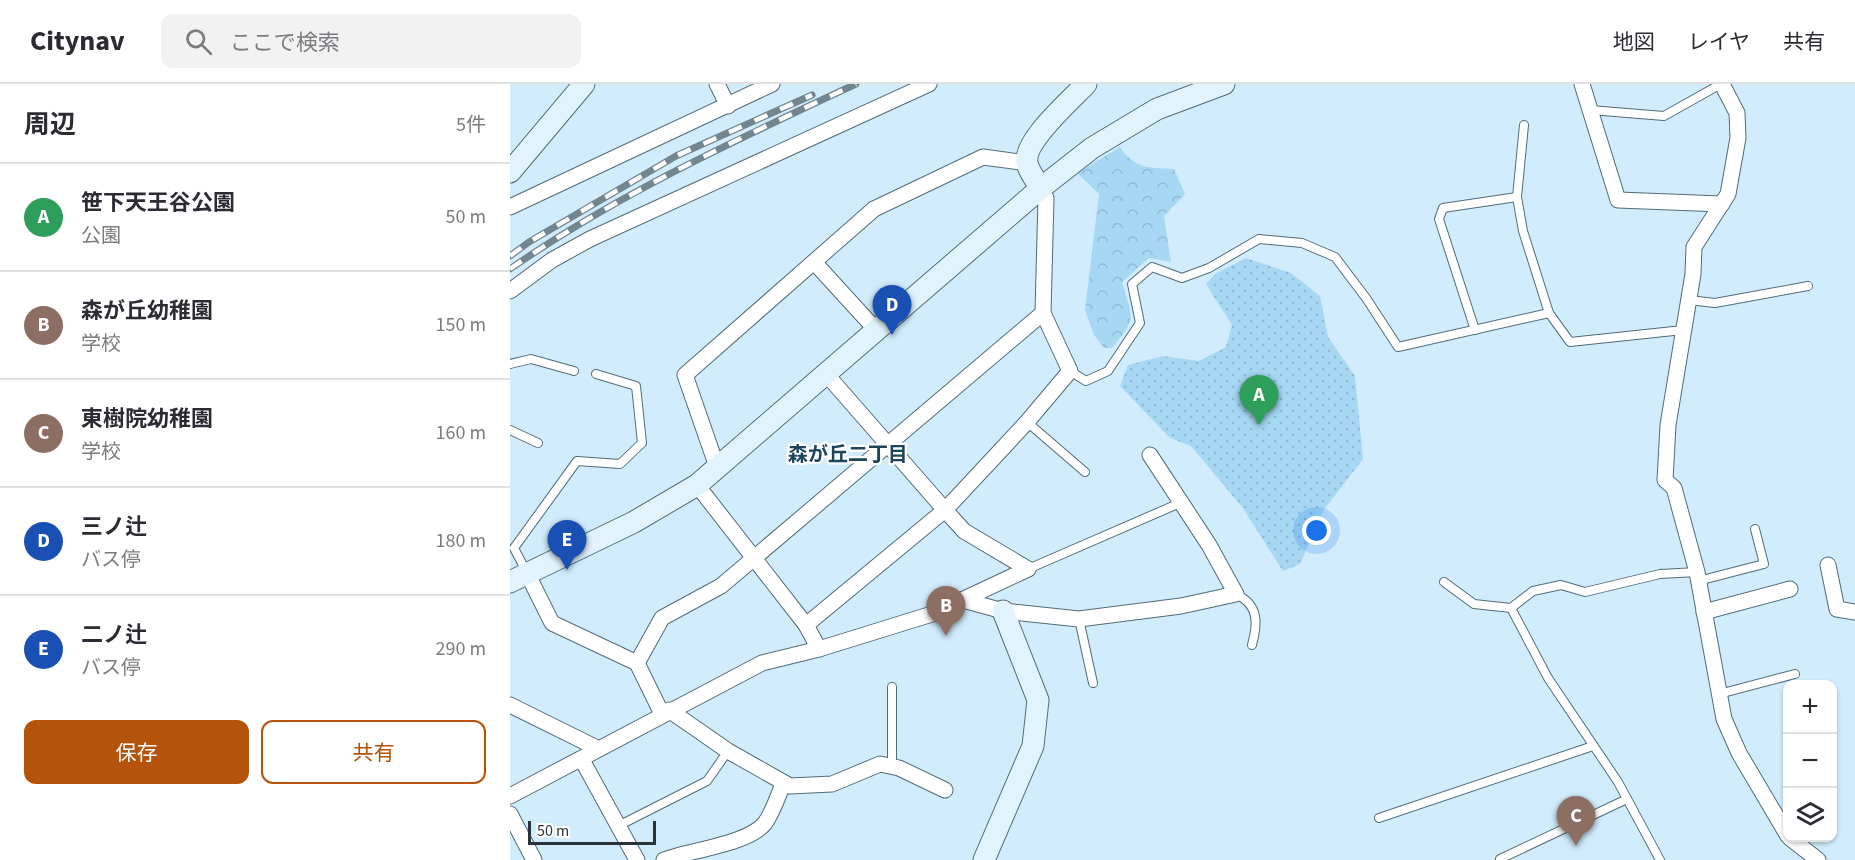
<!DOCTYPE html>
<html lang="ja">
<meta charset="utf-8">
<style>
body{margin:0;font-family:"Source Sans 3","Noto Sans JP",sans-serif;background:#f2f2f3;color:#2b2b33}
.controls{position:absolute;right:18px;bottom:18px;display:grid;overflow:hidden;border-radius:12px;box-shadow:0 2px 4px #0004}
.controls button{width:54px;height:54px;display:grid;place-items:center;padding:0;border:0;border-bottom:2px solid #e1e1e2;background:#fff;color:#2b2b33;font:30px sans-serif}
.scale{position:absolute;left:18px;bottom:15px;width:128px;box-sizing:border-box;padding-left:6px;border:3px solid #283339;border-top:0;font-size:16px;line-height:21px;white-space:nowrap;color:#283339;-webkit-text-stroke:4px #fff;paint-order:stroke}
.you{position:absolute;left:807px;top:447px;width:21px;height:21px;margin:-15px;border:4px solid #fff;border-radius:50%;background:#1a73e8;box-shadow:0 0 0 9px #1a73e833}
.badge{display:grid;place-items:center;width:39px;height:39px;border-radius:50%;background:#b45309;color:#fff;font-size:20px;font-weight:700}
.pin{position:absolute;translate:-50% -50px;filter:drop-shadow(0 2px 3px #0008)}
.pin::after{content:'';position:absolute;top:32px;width:21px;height:18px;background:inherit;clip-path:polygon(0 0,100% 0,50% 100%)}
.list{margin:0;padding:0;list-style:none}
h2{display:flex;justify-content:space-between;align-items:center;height:78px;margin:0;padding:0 24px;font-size:26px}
h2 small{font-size:20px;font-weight:400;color:#7c7c81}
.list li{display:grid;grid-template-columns:39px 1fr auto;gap:18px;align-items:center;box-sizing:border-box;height:108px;padding:0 24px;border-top:2px solid #e1e1e2}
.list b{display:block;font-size:22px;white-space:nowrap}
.list p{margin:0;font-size:20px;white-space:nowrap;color:#7c7c81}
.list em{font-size:20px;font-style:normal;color:#7c7c81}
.actions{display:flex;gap:12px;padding:18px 24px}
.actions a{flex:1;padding:14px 0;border:2px solid #b45309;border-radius:12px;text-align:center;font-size:21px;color:#b45309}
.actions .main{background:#b45309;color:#fff}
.icon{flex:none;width:33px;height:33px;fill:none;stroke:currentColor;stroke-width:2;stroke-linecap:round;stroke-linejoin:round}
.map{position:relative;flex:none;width:1345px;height:776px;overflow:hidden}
header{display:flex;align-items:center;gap:36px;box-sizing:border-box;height:84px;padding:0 30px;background:#fff;border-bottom:2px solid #e1e1e2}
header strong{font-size:28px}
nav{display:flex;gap:33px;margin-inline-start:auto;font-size:21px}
.search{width:420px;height:54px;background:#f2f2f3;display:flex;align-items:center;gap:15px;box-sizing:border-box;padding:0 21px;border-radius:12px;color:#7c7c81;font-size:22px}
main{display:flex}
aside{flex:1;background:#fff}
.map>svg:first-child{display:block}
.forest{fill:url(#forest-crowns)}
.park{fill:url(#park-dots)}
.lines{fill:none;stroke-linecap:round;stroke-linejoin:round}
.lane-casing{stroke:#526b78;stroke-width:10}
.street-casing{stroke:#526b78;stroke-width:17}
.secondary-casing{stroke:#526b78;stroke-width:23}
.lane{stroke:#fff;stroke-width:8}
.street{stroke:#fff;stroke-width:15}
.secondary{stroke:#e1f4fe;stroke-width:21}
.rail-casing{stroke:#738690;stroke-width:7}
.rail{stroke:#fff;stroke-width:4.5;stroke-dasharray:14;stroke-linecap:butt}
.labels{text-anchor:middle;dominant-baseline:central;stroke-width:4.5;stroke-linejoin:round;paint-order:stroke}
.neighbourhood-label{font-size:20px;font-weight:bold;fill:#1a455b;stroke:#fff}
</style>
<header>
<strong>Citynav</strong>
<div class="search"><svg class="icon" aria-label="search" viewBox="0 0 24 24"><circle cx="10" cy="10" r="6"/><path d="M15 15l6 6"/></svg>ここで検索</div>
<nav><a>地図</a><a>レイヤ</a><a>共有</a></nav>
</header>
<main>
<aside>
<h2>周辺<small>5件</small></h2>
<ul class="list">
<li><span class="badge" style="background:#2e9e5b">A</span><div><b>笹下天王谷公園</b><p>公園</p></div><em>50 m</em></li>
<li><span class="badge" style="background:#8d6e63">B</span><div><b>森が丘幼稚園</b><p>学校</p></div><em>150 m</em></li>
<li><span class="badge" style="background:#8d6e63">C</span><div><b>東樹院幼稚園</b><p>学校</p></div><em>160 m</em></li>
<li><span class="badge" style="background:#1a4fb4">D</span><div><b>三ノ辻</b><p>バス停</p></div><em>180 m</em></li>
<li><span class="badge" style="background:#1a4fb4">E</span><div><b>二ノ辻</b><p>バス停</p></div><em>290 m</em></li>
</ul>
<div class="actions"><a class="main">保存</a><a>共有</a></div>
</aside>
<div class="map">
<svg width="1345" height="776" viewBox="0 0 1345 776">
<defs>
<pattern id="forest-crowns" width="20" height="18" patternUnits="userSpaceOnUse" patternTransform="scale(1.5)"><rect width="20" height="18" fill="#a6d8f4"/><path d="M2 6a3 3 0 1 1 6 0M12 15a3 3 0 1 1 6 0" fill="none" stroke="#8fbad2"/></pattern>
<pattern id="park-dots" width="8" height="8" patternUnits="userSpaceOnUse" patternTransform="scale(1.5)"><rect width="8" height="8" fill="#a6d8f4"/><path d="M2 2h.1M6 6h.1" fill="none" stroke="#8fbad2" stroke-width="1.8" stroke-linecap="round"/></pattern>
</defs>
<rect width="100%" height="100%" fill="#d1edfd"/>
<!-- forest -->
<path class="forest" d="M610,63C626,86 638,83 664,85L675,110L654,132L661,178L639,174L612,198C623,234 627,234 602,264H594L584,251L575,226L589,110L567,89Z"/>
<!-- park -->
<path class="park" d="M736,174L781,189L810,212L818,253L845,292L853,375L813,427L790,480L773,487L732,423L681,362L660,354L610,302L618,281L653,272L689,277L716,263L722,241L696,200L705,190Z"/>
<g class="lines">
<defs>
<g id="lane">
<path d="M1080,26L1154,32L1211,0"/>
<path d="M1014,41L1007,113L1013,147L1039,229L1060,258L1173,246"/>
<path d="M1179,216L1205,219L1298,202"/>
<path d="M965,246L929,135L933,124L1007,113"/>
<path d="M0,280L21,275L64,287"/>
<path d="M560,287L576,297L598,287L630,239L622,200L642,183L672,194L699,184L749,155L792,159L825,173L856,214L888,263L1039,229"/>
<path d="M517,338L575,388"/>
<path d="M0,346L28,359"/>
<path d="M518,485L670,419"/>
<path d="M17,489L4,464L67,377L110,380L132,359L126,302L86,290"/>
<path d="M1188,497L1254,480L1245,445"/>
<path d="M934,498L964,520L1001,524L1038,594L1108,698L1150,776"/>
<path d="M726,510C749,521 748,539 742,561"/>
<path d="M1001,524L1023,507L1051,501L1075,508L1150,490L1187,488"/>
<path d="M569,535L583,599"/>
<path d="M382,603V682"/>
<path d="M1209,610L1285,590"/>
<path d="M869,734L1083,662"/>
<path d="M108,742L197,697L218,667"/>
<path d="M990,775L1117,715"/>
</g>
<g id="street">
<path d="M207,0L218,22"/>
<path d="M1072,0L1108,116L1212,120"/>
<path d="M1212,0L1227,29L1228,54L1218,110L1184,163L1183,190L1158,341L1155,396L1164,404L1187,488L1214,635L1229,669L1278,752"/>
<path d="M0,123L262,0"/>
<path d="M304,178L367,247"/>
<path d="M0,207L42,176L80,155L419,0"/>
<path d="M317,291L435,426L517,338L560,287L533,229L536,114L531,104"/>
<path d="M207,383L175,291L364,125L473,73L517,79"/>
<path d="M187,401L296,541L309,565"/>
<path d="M1318,481L1327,525L1345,528"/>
<path d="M17,489L42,539L127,579L152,630"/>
<path d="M453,516L493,527L569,535L671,522L726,510L699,461L640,371"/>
<path d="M1194,528L1280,505"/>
<path d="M296,541L435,426L454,447L518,485"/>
<path d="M127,579L152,534L211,502L533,229"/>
<path d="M0,621L89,665"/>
<path d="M159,626L218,667L280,702L322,700L370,680L389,684L435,706"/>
<path d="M72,676L127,776"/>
<path d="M0,712L252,579L309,565L422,530L518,485"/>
<path d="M0,730L24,776"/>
<path d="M1280,754L1308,776"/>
<path d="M154,776C180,766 239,760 255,739C263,728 268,712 273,700"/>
</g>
<g id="secondary">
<path d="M0,88L74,0"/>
<path d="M531,104C526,97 519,88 517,79C513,57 561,16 576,0"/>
<path d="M0,498L124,438L187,401L531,104L582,64L647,25L714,0"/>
<path d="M474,776L523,662L528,616L493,527"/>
</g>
</defs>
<!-- lane casing -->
<use href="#lane" class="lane-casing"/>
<!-- street casing -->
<use href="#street" class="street-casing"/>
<!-- secondary casing -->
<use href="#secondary" class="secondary-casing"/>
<!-- lane -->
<use href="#lane" class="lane"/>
<!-- street -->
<use href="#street" class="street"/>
<!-- secondary -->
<use href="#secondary" class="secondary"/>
<defs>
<g id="rail">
<path d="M0,172L19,158L166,72L302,11"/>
<path d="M0,185C108,110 228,55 346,0"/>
</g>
</defs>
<!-- rail casing -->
<use href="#rail" class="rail-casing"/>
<!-- rail -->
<use href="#rail" class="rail"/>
</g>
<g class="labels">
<!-- neighbourhood labels -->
<g class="neighbourhood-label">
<text x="338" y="371">森が丘二丁目</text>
</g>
</g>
</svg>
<div class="controls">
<button>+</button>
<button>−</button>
<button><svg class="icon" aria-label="layers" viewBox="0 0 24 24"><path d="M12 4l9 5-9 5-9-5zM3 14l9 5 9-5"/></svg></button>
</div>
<div class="scale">50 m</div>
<div class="you"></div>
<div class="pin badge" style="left:749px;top:341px;background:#2e9e5b">A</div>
<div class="pin badge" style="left:436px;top:552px;background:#8d6e63">B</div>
<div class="pin badge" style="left:1066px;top:762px;background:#8d6e63">C</div>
<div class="pin badge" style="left:382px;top:251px;background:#1a4fb4">D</div>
<div class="pin badge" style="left:57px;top:486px;background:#1a4fb4">E</div>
</div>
</main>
